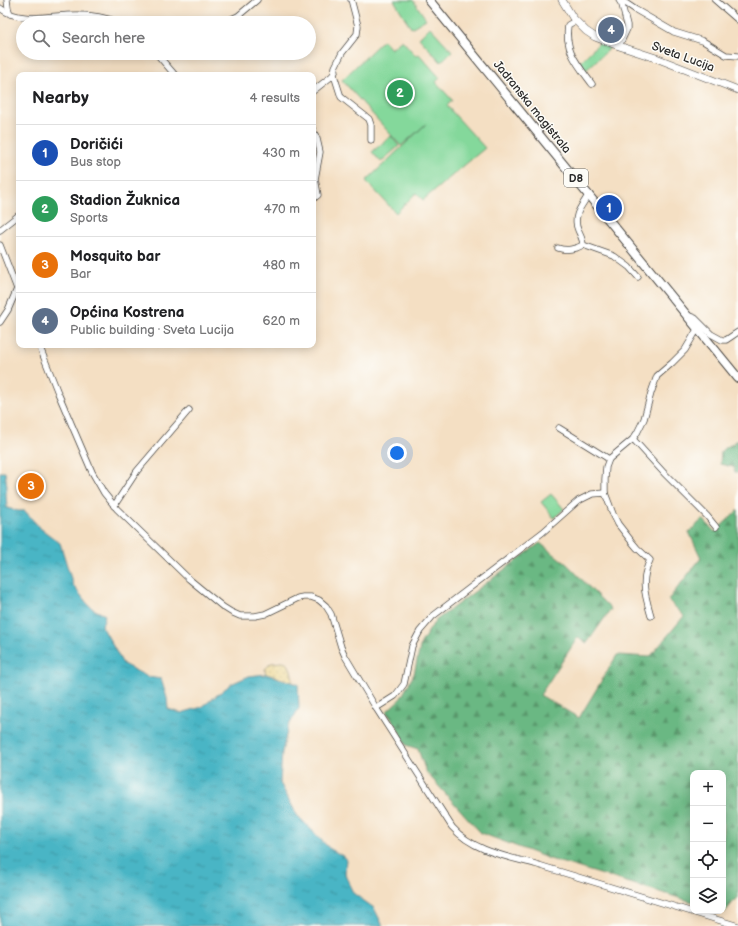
<!DOCTYPE html>
<meta charset="utf-8">
<style>
body{margin:0;font-family:"Balsamiq Sans",sans-serif;background:#f6f6f6;color:#202124}
.controls{position:absolute;right:12px;bottom:12px;display:grid;overflow:hidden;border-radius:8px;box-shadow:0 2px 10px #0003}
.controls button{width:36px;height:36px;display:grid;place-items:center;padding:0;border:0;border-bottom:1px solid #e0e0e0;background:#fff;color:#202124;font:20px sans-serif}
.you{position:absolute;left:397px;top:453px;width:14px;height:14px;margin:-10px;border:3px solid #fff;border-radius:50%;background:#1a73e8;box-shadow:0 0 0 6px #1a73e833}
.badge{display:grid;place-items:center;width:26px;height:26px;border-radius:50%;background:#0f766e;color:#fff;font-size:13px;font-weight:700}
.pin{position:absolute;translate:-50% -50%;border:2px solid #fff;box-shadow:0 1px 4px #0006}
.list{margin:0;padding:0;list-style:none}
h2{display:flex;justify-content:space-between;align-items:center;height:52px;margin:0;padding:0 16px;font-size:17px}
h2 small{font-size:13px;font-weight:400;color:#757577}
.list li{display:grid;grid-template-columns:26px 1fr auto;gap:12px;align-items:center;box-sizing:border-box;height:56px;padding:0 16px;border-top:1px solid #e0e0e0}
.list b{display:block;font-size:15px;white-space:nowrap}
.list p{margin:0;font-size:13px;white-space:nowrap;color:#757577}
.list em{font-size:13px;font-style:normal;color:#757577}
.icon{flex:none;width:22px;height:22px;fill:none;stroke:currentColor;stroke-width:2;stroke-linecap:round;stroke-linejoin:round}
.map{position:relative;flex:none;width:738px;height:926px;overflow:hidden}
.search{position:absolute;background:#fff;box-shadow:0 2px 10px #0003;left:16px;top:16px;width:300px;height:44px;display:flex;align-items:center;gap:10px;box-sizing:border-box;padding:0 14px;border-radius:22px;color:#757577;font-size:15px}
.panel{position:absolute;background:#fff;box-shadow:0 2px 10px #0003;left:16px;top:72px;width:300px;height:276px;border-radius:8px}
.map>svg:first-child{display:block}
.green{fill:#84d89b;stroke:#588263}
.forest{fill:url(#forest-firs);stroke:#4b7257}
.sand{fill:url(#sand-dots);stroke:#8c8264}
.water{fill:url(#water-ripples);stroke:#3a7078}
.lines{fill:none;stroke-linecap:round;stroke-linejoin:round}
.minor-casing{stroke:#494642;stroke-width:7}
.tertiary-casing{stroke:#494642;stroke-width:8}
.primary-casing{stroke:#494642;stroke-width:10}
.minor{stroke:#fff;stroke-width:5.5}
.tertiary{stroke:#fff;stroke-width:7}
.primary{stroke:#fff;stroke-width:8}
.labels{text-anchor:middle;dominant-baseline:central;stroke-width:3;stroke-linejoin:round;paint-order:stroke}
.shield{fill:#fdfcf7;stroke:#6a6a68;stroke-width:1}
.shield-label{font-size:11px;font-weight:bold;fill:#2b2b2b}
.street-label{font-size:12px;fill:#2b2b2b;stroke:#fdfcf7}
</style>
<div class="map">
<svg width="738" height="926" viewBox="0 0 738 926">
<defs>
<pattern id="forest-firs" width="22" height="20" patternUnits="userSpaceOnUse"><rect width="22" height="20" fill="#6bb883"/><path d="M5 1l3.5 6h-7zM16 11l3.5 6h-7z" fill="#58966b"/></pattern>
<pattern id="sand-dots" width="8" height="8" patternUnits="userSpaceOnUse"><rect width="8" height="8" fill="#eeda9e"/><path d="M2 2h.1M6 6h.1" fill="none" stroke="#cb8" stroke-width="1.8" stroke-linecap="round"/></pattern>
<pattern id="water-ripples" width="26" height="14" patternUnits="userSpaceOnUse"><rect width="26" height="14" fill="#48b5c5"/><path d="M2 4q2-2 4 0t4 0M15 11q2-2 4 0t4 0" fill="none" stroke="#3c93a0"/></pattern>
</defs>
<rect width="100%" height="100%" fill="#fdfcf7"/>
<filter id="ink" filterUnits="userSpaceOnUse"><feTurbulence type="fractalNoise" baseFrequency=".025" numOctaves="2"/><feDisplacementMap in="SourceGraphic" scale="8" xChannelSelector="R" yChannelSelector="G"/><feConvolveMatrix kernelMatrix="1 2 1 2 8 2 1 2 1" color-interpolation-filters="sRGB"/></filter>
<filter id="wash" filterUnits="userSpaceOnUse"><feTurbulence type="fractalNoise" baseFrequency=".012" numOctaves="4" result="noise"/><feDisplacementMap in="SourceGraphic" scale="16" xChannelSelector="R" yChannelSelector="G"/><feGaussianBlur stdDeviation="0.9" result="paint"/><feColorMatrix in="noise" values="0 0 0 0 0 0 0 0 0 0 0 0 0 0 0 0 0 1.4 0 .05"/><feComposite in="paint" operator="in"/></filter>
<g filter="url(#wash)">
<rect width="100%" height="100%" fill="#f4dfc3"/>
<!-- green -->
<g class="green">
<path d="M394,0H413L426,19L411,28Z"/>
<path d="M430,27L452,51L441,62L419,38Z"/>
<path d="M383,40L391,49L402,40L416,56L419,54L440,78L436,82L452,100L447,106L485,148L423,200L416,193L396,213L366,181L426,124L401,146L342,80Z"/>
<path d="M600,42L609,47V49L585,71L580,62Z"/>
<path d="M391,136L399,146L381,162L372,152Z"/>
<path d="M551,494L564,509L554,518L541,502Z"/>
</g>
<!-- forest -->
<g class="forest">
<path d="M738,440V474L734,471L735,468L733,467L720,464L721,451Z"/>
<path d="M738,510V896L725,912L722,911H723V773H693V902L550,859L481,833L426,772L418,749L406,745L395,723L386,712L401,698L414,674L421,643L435,621L540,543L568,565L591,589L611,609L587,643L578,637L540,695L579,718L617,655L650,657L684,616L668,600L701,558L689,532L703,519L715,532Z"/>
</g>
<!-- sand -->
<path class="sand" d="M283,662L288,664L291,670L293,680L291,682L266,674L265,669L271,663Z"/>
<!-- water -->
<path class="water" d="M0,472H5L7,486L6,494L7,508L18,511H25L40,528L60,543L73,585L86,602L93,609L105,615L102,626L123,664L148,677L161,679L167,698L168,709L181,713L202,707L231,684L249,676L266,674L298,684L299,708L288,727L282,752L280,783L297,815L329,848L346,858L345,874L353,893L374,908L383,926H0Z"/>
</g>
<g filter="url(#ink)">
<g class="lines">
<defs>
<g id="minor">
<path d="M7,0L8,8L10,14"/>
<path d="M351,0L352,3L358,26L357,34L342,53L335,67L334,75L341,97L369,119L371,125V140"/>
<path d="M621,0L636,10L674,32L703,41L726,55L738,56"/>
<path d="M715,0L738,20"/>
<path d="M0,8C22,25 53,14 79,15C94,15 107,18 121,23"/>
<path d="M575,21L568,25C564,50 578,65 592,84"/>
<path d="M223,23L238,16L257,0"/>
<path d="M619,46L627,29V25L622,5L619,0"/>
<path d="M156,53L175,75"/>
<path d="M313,91L332,76L335,72"/>
<path d="M313,130L317,139L320,152L315,179L318,195L313,199"/>
<path d="M0,230L19,215"/>
<path d="M0,245L19,294"/>
<path d="M583,245L614,256L629,267L638,277"/>
<path d="M558,248C566,251 576,249 583,245C583,239 580,235 578,230C572,215 582,206 589,194"/>
<path d="M687,315L695,318L711,334L722,340H726L738,332"/>
<path d="M0,322L8,310L17,289"/>
<path d="M39,345L58,393L92,472L104,493L117,509L189,579L223,607L231,612L240,616H255L265,614L298,598L303,597H311L319,600L326,606L331,614L341,647L345,656L376,708L452,827C473,851 505,856 535,864L738,926"/>
<path d="M559,428L609,459"/>
<path d="M633,439L664,473L707,516L716,527"/>
<path d="M114,506L137,471L189,410"/>
<path d="M651,616C645,595 640,581 650,560L637,548L632,542L618,524L613,514L605,493V479L606,467L609,459L633,439L637,433L644,419L651,393L657,376L672,363L685,350L698,328"/>
<path d="M376,708L395,696L404,684L412,646L420,631L433,616L543,532L578,501L592,494L605,493"/>
</g>
<path id="tertiary" d="M562,0L573,18L586,31L595,37L619,46L656,58L738,90"/>
<path id="primary" d="M429,0L738,378"/>
</defs>
<!-- minor casing -->
<use href="#minor" class="minor-casing"/>
<!-- tertiary casing -->
<use href="#tertiary" class="tertiary-casing"/>
<!-- primary casing -->
<use href="#primary" class="primary-casing"/>
<!-- minor -->
<use href="#minor" class="minor"/>
<!-- tertiary -->
<use href="#tertiary" class="tertiary"/>
<!-- primary -->
<use href="#primary" class="primary"/>
</g>
</g>
<g class="labels">
<!-- shield labels -->
<rect class="shield" x="564" y="169" width="24" height="18" rx="3"/>
<g class="shield-label">
<text x="576" y="178">D8</text>
</g>
<!-- street labels -->
<g class="street-label">
<text transform="translate(683 57) rotate(20)">Sveta Lucija</text>
<text transform="translate(532 107) rotate(51)">Jadranska magistrala</text>
</g>
</g>
</svg>
<div class="controls">
<button>+</button>
<button>−</button>
<button><svg class="icon" aria-label="locate" viewBox="0 0 24 24"><circle cx="12" cy="12" r="6"/><path d="M12 2v4M12 18v4M2 12h4M18 12h4"/></svg></button>
<button><svg class="icon" aria-label="layers" viewBox="0 0 24 24"><path d="M12 4l9 5-9 5-9-5zM3 14l9 5 9-5"/></svg></button>
</div>
<div class="you"></div>
<div class="pin badge" style="left:609px;top:208px;background:#1a4fb4">1</div>
<div class="pin badge" style="left:400px;top:93px;background:#2e9e5b">2</div>
<div class="pin badge" style="left:31px;top:486px;background:#e8710a">3</div>
<div class="pin badge" style="left:611px;top:30px;background:#5c6f8a">4</div>
<div class="search"><svg class="icon" aria-label="search" viewBox="0 0 24 24"><circle cx="10" cy="10" r="6"/><path d="M15 15l6 6"/></svg>Search here</div>
<section class="panel">
<h2>Nearby<small>4 results</small></h2>
<ul class="list">
<li><span class="badge" style="background:#1a4fb4">1</span><div><b>Doričići</b><p>Bus stop</p></div><em>430 m</em></li>
<li><span class="badge" style="background:#2e9e5b">2</span><div><b>Stadion Žuknica</b><p>Sports</p></div><em>470 m</em></li>
<li><span class="badge" style="background:#e8710a">3</span><div><b>Mosquito bar</b><p>Bar</p></div><em>480 m</em></li>
<li><span class="badge" style="background:#5c6f8a">4</span><div><b>Općina Kostrena</b><p>Public building · Sveta Lucija</p></div><em>620 m</em></li>
</ul>
</section>
</div>
